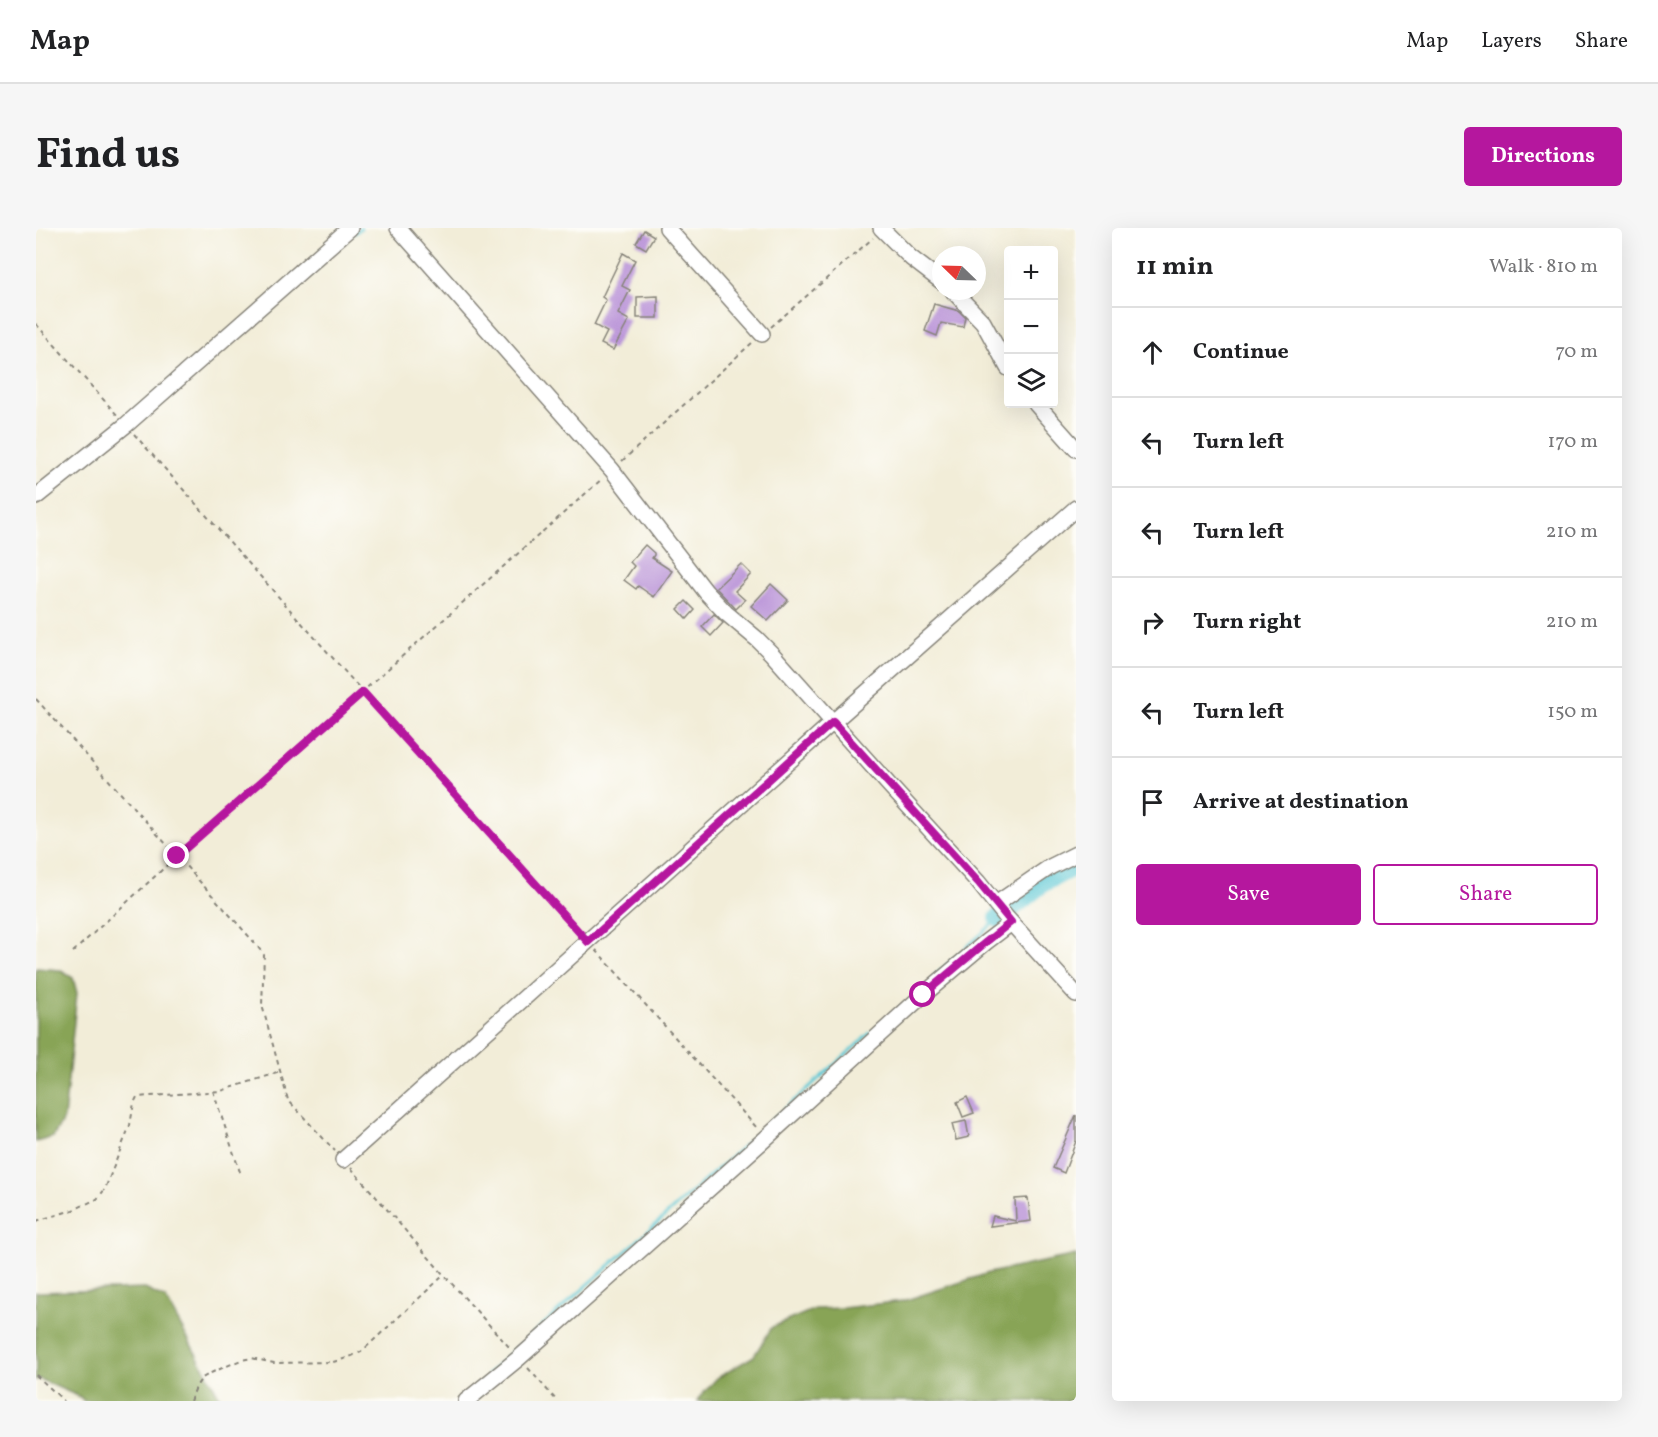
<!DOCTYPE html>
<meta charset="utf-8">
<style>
body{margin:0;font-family:Vollkorn,serif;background:#f6f6f6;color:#202124}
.controls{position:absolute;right:18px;top:18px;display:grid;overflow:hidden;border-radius:6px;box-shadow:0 6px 24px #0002}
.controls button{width:54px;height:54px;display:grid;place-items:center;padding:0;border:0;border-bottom:2px solid #e0e0e0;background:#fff;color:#202124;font:30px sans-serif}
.compass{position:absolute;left:896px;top:18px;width:54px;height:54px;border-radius:50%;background:#fff;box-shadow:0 6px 24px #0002;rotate:293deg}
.stop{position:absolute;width:18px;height:18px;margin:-14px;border:4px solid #b5179e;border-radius:50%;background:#fff}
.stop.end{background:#b5179e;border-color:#fff;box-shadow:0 2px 6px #0008}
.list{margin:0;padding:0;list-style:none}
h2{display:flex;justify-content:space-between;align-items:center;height:78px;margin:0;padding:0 24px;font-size:26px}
h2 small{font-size:20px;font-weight:400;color:#757577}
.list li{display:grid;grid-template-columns:39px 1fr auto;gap:18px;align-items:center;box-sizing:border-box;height:90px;padding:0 24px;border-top:2px solid #e0e0e0}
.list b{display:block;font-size:22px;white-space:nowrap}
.list em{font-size:20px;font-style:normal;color:#757577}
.actions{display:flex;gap:12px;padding:18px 24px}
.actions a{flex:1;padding:14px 0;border:2px solid #b5179e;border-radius:6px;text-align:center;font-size:21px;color:#b5179e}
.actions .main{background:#b5179e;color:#fff}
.icon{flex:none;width:33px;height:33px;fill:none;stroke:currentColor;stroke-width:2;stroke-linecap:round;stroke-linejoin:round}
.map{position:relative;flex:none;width:1040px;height:1173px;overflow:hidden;border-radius:6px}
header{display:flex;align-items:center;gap:36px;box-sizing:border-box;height:84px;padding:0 30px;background:#fff;border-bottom:2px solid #e0e0e0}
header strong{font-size:28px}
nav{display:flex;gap:33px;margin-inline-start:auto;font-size:21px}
.intro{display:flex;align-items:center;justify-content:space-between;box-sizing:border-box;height:144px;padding:0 36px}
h1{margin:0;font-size:42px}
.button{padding:15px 27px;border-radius:6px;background:#b5179e;color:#fff;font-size:21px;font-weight:700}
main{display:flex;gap:36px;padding:0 36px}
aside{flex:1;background:#fff;border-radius:6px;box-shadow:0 6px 24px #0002}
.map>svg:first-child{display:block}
.forest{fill:#88a456;stroke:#526039;stroke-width:1.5}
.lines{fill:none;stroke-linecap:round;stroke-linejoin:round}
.stream{stroke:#5cc8d5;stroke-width:3}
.river{stroke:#5cc8d5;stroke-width:20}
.building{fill:#b993d8}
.minor-casing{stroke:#87847a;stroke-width:18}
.path{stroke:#87847a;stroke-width:2;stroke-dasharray:4.5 4.5;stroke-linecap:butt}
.minor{stroke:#fff;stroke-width:15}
.route{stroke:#b5179e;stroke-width:8}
</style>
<header>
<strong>Map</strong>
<nav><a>Map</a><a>Layers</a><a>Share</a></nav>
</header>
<div class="intro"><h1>Find us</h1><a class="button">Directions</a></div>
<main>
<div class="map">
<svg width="1040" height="1173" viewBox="0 0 1040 1173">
<rect width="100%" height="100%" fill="#fdfcf7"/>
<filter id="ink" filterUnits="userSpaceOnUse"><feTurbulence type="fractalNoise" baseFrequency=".0167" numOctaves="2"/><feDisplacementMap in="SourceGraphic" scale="12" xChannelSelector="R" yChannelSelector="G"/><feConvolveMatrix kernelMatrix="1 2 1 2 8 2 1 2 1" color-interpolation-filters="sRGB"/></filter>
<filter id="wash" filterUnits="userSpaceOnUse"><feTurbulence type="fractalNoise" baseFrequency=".008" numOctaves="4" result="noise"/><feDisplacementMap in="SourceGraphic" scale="24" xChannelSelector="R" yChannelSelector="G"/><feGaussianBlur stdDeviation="1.35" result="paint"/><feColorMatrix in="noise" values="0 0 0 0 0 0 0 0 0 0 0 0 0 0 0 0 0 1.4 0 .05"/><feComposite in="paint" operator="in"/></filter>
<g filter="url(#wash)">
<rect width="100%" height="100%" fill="#f2edd8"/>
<!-- forest -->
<g class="forest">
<path d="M0,740L24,742L37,750L41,765L28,890L17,909L0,914Z"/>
<path d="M1040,1027V1173H662V1171L681,1150L718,1128L736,1099L779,1081L807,1080L867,1073L953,1045Z"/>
<path d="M109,1061L130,1071L186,1173H48L44,1169L3,1151L0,1152V1064Z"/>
</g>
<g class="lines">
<!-- stream -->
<g class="stream">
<path d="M319,5L325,0"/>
<path d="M900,747L963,690"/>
<path d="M452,1146L834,805"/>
</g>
<!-- river -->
<path class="river" d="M963,690L1006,655L1040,637"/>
</g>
<g id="blocks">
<!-- building -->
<g class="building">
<path d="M608,2L618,8L610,21L600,15Z"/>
<path d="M587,25L599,32L586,58L594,62L582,86L593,92L577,122L565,116L571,104L558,97L570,72L566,69Z"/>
<path d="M622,68V90H601V69Z"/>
<path d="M898,76L923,83L929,89L927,99L905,95L901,108L889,103Z"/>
<path d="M609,317L618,325V327L616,330L636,343L618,369L602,358L600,361L588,352L598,338L594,334Z"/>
<path d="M705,336L715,346L699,363L709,372L700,381L680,360Z"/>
<path d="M735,356L752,372L732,393L715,378Z"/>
<path d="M650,373L659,382L651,391L642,381Z"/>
<path d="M678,386L687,395L675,408L666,399Z"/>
<path d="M931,869L938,885L927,889L921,874Z"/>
<path d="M1040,887V913L1028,945L1017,940Z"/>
<path d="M930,893L933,909L920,912L916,896Z"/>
<path d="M992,970L995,993L954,998L957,988L980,993L979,971Z"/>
</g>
</g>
</g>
<g filter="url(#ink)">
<use href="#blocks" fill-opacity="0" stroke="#87847a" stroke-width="1.5"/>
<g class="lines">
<defs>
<g id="minor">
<path d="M362,0L576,242L670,364L690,385L721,411L736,426L854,558L942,654L970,689L1040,766"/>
<path d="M631,0L726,106"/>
<path d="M845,0L875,30L905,53"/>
<path d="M917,63L947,94L972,140"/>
<path d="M1000,176L1040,221"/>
<path d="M0,269L90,197L314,0"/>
<path d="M960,676L1014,639L1040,626"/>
<path d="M307,932L797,494L1040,280"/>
<path d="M430,1173L483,1130L729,911L887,767L950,714L975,695"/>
</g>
</defs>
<!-- minor casing -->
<use href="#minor" class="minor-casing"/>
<!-- path -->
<g class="path">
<path d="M0,96L82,188"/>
<path d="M735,99L837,10"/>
<path d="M98,206L327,464L544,705"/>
<path d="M586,233L717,114"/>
<path d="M0,471L218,714L228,727L226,777L252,872L299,923"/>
<path d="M560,722L721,900"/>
<path d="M37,724L141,628L566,251"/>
<path d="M177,863L205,947"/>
<path d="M315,940L408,1047L474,1120"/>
<path d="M0,993L37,982L61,971L69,961L94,897L98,875L101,869L185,863L244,844"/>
<path d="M492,1140L521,1173"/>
<path d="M0,1147L28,1173"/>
<path d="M154,1173L161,1157L166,1150L177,1144L205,1132L216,1130L238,1135L297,1134L311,1130L325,1124L408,1047"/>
</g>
<!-- minor -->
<use href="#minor" class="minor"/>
</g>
</g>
<g class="lines" filter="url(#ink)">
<!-- route -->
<path class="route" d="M141,628L327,464L552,714L797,494L942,654L975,694L950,714L887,767"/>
</g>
</svg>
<div class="controls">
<button>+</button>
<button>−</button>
<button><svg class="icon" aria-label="layers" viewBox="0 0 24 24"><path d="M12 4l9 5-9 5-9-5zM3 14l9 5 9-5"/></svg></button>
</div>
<svg class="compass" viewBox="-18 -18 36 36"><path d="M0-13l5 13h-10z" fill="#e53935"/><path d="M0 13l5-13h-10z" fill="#757577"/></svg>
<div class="stop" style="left:887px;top:767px"></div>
<div class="stop end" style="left:141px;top:628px"></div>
</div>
<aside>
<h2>11 min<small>Walk · 810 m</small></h2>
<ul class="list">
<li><svg class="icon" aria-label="ahead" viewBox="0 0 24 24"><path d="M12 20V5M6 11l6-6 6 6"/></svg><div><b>Continue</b></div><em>70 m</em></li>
<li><svg class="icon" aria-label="left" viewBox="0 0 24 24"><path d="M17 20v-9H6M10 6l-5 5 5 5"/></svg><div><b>Turn left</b></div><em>170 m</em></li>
<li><svg class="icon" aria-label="left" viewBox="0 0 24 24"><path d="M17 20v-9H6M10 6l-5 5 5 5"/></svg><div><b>Turn left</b></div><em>210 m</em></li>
<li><svg class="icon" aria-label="right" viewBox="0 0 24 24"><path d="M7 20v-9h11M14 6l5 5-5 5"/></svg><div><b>Turn right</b></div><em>210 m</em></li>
<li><svg class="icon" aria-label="left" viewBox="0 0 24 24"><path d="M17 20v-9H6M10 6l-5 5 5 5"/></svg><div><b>Turn left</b></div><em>150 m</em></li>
<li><svg class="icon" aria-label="arrive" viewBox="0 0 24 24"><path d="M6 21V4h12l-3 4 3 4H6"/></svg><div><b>Arrive at destination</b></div></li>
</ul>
<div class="actions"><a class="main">Save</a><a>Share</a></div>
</aside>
</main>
